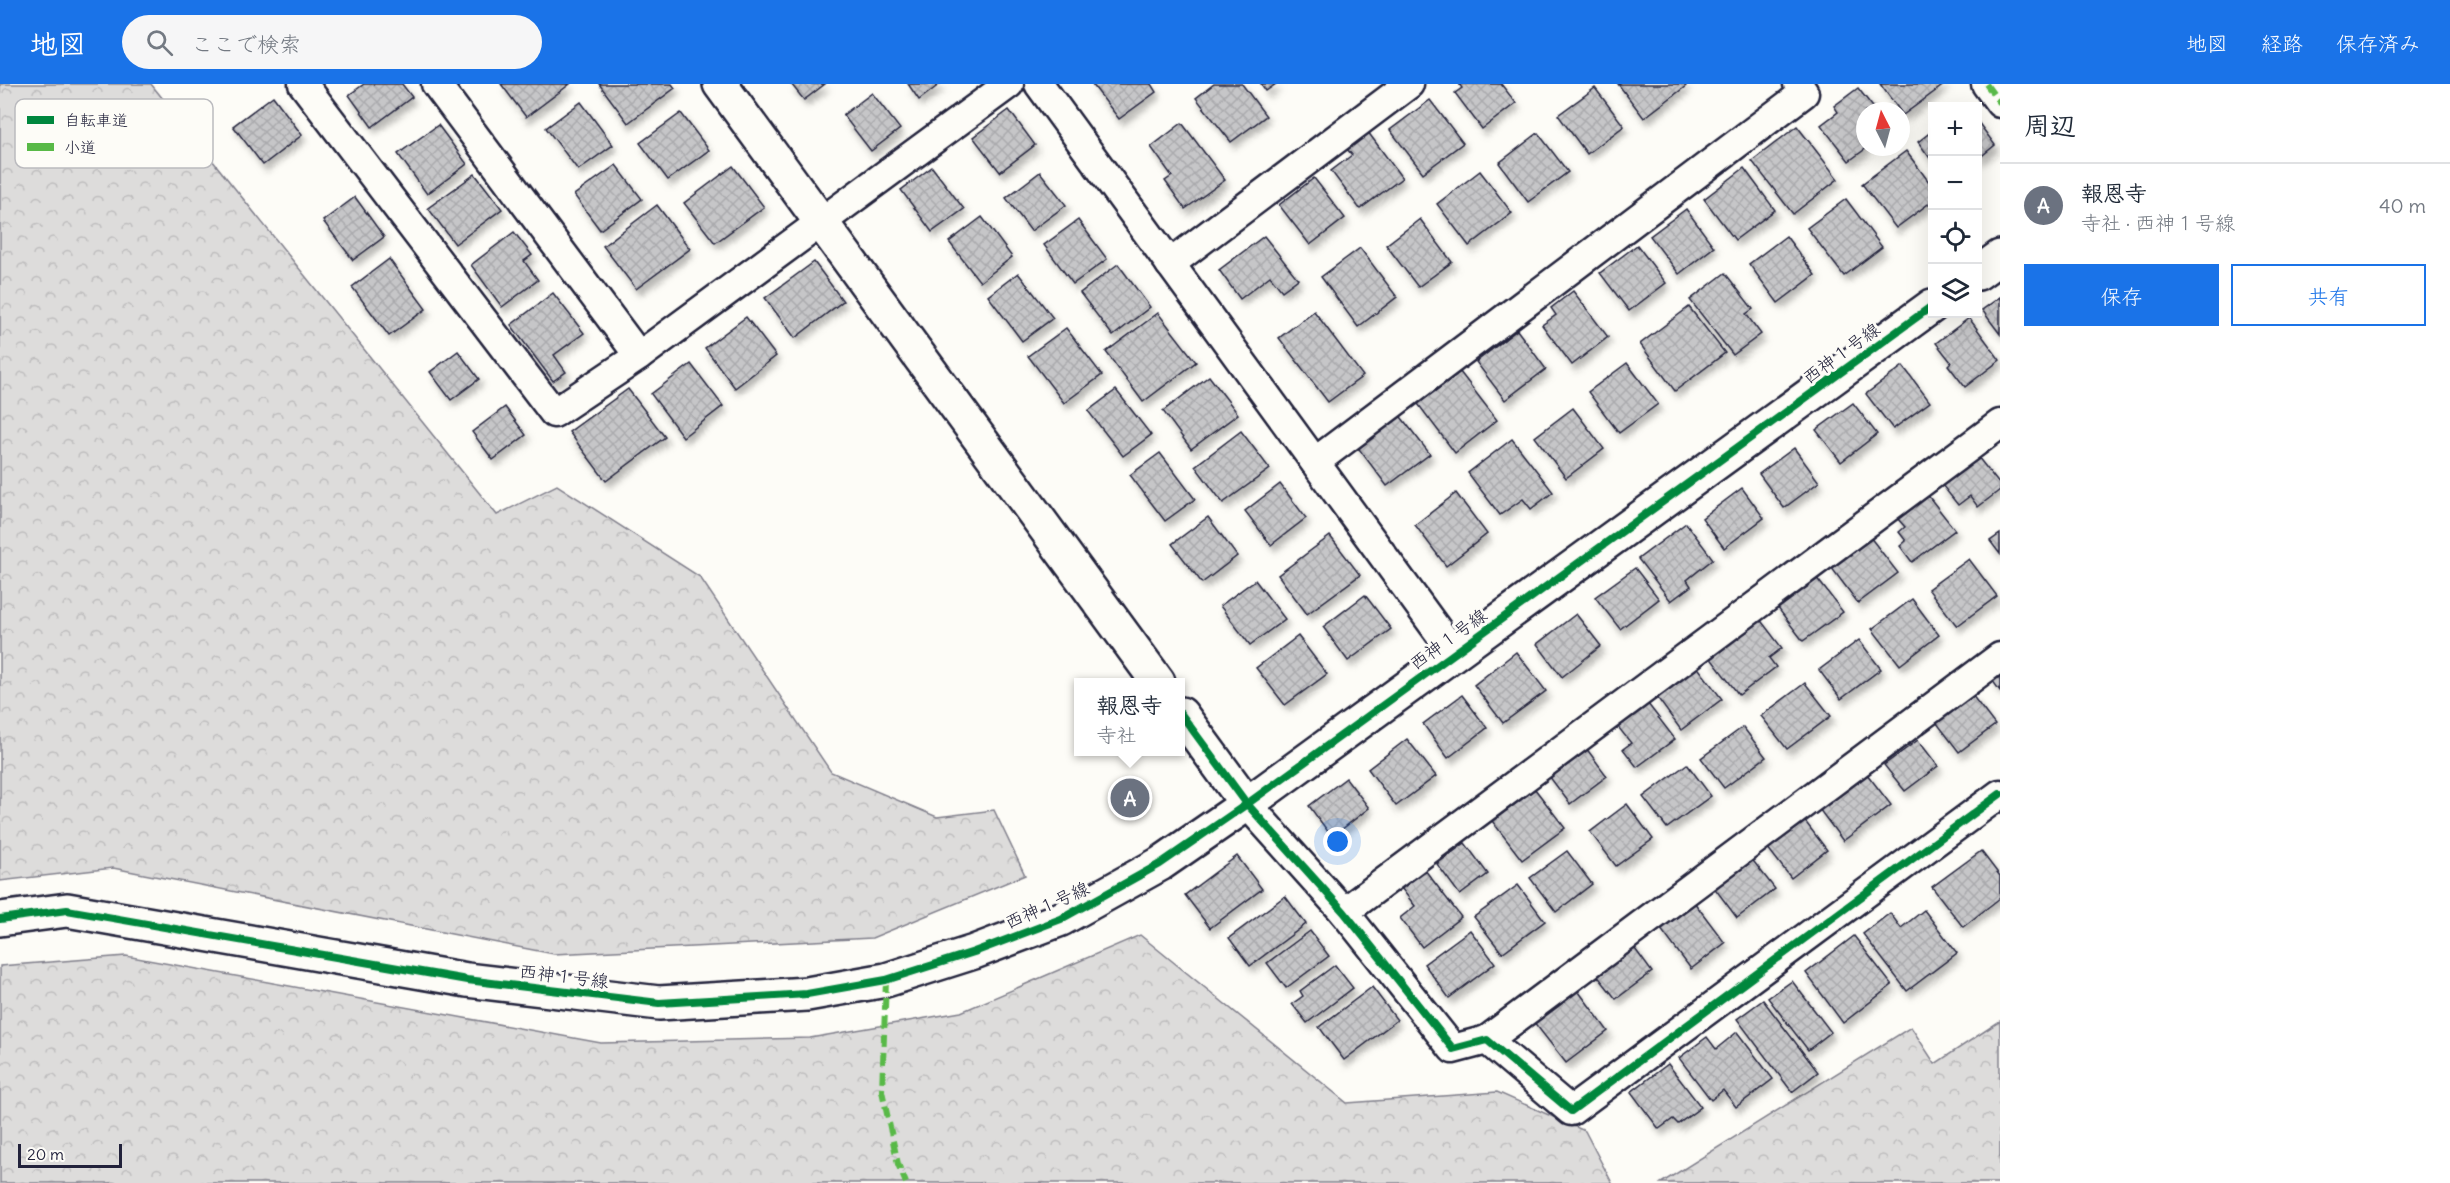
<!DOCTYPE html>
<html lang="ja">
<meta charset="utf-8">
<style>
body{margin:0;font-family:Delius,"Klee One",sans-serif;background:#f6f6f7;color:#1f2937}
.controls{position:absolute;right:18px;top:18px;display:grid;overflow:hidden;border-radius:0px;box-shadow:0 6px 24px #0002}
.controls button{width:54px;height:54px;display:grid;place-items:center;padding:0;border:0;border-bottom:2px solid #e0e1e3;background:#fff;color:#1f2937;font:30px sans-serif}
.compass{position:absolute;left:1856px;top:18px;width:54px;height:54px;border-radius:50%;background:#fff;box-shadow:0 6px 24px #0002;rotate:354deg}
.scale{position:absolute;left:18px;bottom:15px;width:104px;box-sizing:border-box;padding-left:6px;border:3px solid #22223b;border-top:0;font-size:16px;line-height:21px;white-space:nowrap;color:#22223b;-webkit-text-stroke:4px #fdfcf7;paint-order:stroke}
.you{position:absolute;left:1338px;top:758px;width:21px;height:21px;margin:-15px;border:4px solid #fff;border-radius:50%;background:#1a73e8;box-shadow:0 0 0 9px #1a73e833}
.badge{display:grid;place-items:center;width:39px;height:39px;border-radius:50%;background:#1a73e8;color:#fff;font-size:20px;font-weight:700}
.pin{position:absolute;translate:-50% -50%;border:3px solid #fff;box-shadow:0 2px 6px #0006}
.popup{position:absolute;left:1074px;top:594px;width:111px;height:78px;box-sizing:border-box;display:grid;place-content:center;border-radius:0px;background:#fff;filter:drop-shadow(0 2px 4px #0005);font-size:20px;white-space:nowrap;color:#747a83}
.popup b{font-size:22px;color:#1f2937}
.popup::after{content:'';position:absolute;left:50%;top:100%;margin-left:-12px;border:12px solid transparent;border-top-color:#fff}
.list{margin:0;padding:0;list-style:none}
h2{display:flex;justify-content:space-between;align-items:center;height:78px;margin:0;padding:0 24px;font-size:26px}
h2 small{font-size:20px;font-weight:400;color:#747a83}
.list li{display:grid;grid-template-columns:39px 1fr auto;gap:18px;align-items:center;box-sizing:border-box;height:84px;padding:0 24px;border-top:2px solid #e0e1e3}
.list b{display:block;font-size:22px;white-space:nowrap}
.list p{margin:0;font-size:20px;white-space:nowrap;color:#747a83}
.list em{font-size:20px;font-style:normal;color:#747a83}
.actions{display:flex;gap:12px;padding:18px 24px}
.actions a{flex:1;padding:14px 0;border:2px solid #1a73e8;border-radius:0px;text-align:center;font-size:21px;color:#1a73e8}
.actions .main{background:#1a73e8;color:#fff}
.icon{flex:none;width:33px;height:33px;fill:none;stroke:currentColor;stroke-width:2;stroke-linecap:round;stroke-linejoin:round}
.map{position:relative;flex:none;width:2000px;height:1099px;overflow:hidden}
header{display:flex;align-items:center;gap:36px;box-sizing:border-box;height:84px;padding:0 30px;background:#1a73e8;color:#fff}
header strong{font-size:28px}
nav{display:flex;gap:33px;margin-inline-start:auto;font-size:21px}
.search{width:420px;height:54px;background:#f6f6f7;display:flex;align-items:center;gap:15px;box-sizing:border-box;padding:0 21px;border-radius:33px;color:#747a83;font-size:22px}
main{display:flex}
aside{flex:1;background:#fff}
.map>svg:first-child{display:block}
.forest{fill:url(#forest-crowns);stroke:#807f8b;stroke-width:1.5}
.building{fill:url(#building-cross-hatch);stroke:#22223b;stroke-width:1.5;filter:url(#shadow)}
.lines{fill:none;stroke-linecap:round;stroke-linejoin:round}
.street-casing{stroke:#22223b;stroke-width:33}
.secondary-casing{stroke:#22223b;stroke-width:38}
.street{stroke:#fdfcf7;stroke-width:28}
.secondary{stroke:#fdfcf7;stroke-width:33}
.quiet{stroke:#58b947;stroke-width:6;stroke-dasharray:12 6;stroke-linecap:butt}
.cycleway-casing{stroke:#fdfcf7;stroke-width:11}
.cycleway{stroke:#00873e;stroke-width:8}
.labels{text-anchor:middle;dominant-baseline:central;stroke-width:6;stroke-linejoin:round;paint-order:stroke}
.street-label{font-size:18px;fill:#22223b;stroke:#fdfcf7}
.key{fill:#fdfcf7;stroke:#bbbbbf;stroke-width:1.5}
.key-label{font-size:16px;fill:#22223b}
</style>
<header>
<strong>地図</strong>
<div class="search"><svg class="icon" aria-label="search" viewBox="0 0 24 24"><circle cx="10" cy="10" r="6"/><path d="M15 15l6 6"/></svg>ここで検索</div>
<nav><a>地図</a><a>経路</a><a>保存済み</a></nav>
</header>
<main>
<div class="map">
<svg width="2000" height="1099" viewBox="0 0 2000 1099">
<defs>
<pattern id="forest-crowns" width="20" height="18" patternUnits="userSpaceOnUse" patternTransform="scale(1.5)"><rect width="20" height="18" fill="#dddcdb"/><path d="M2 6a3 3 0 1 1 6 0M12 15a3 3 0 1 1 6 0" fill="none" stroke="#bdbcbd"/></pattern>
<pattern id="building-cross-hatch" width="8" height="8" patternUnits="userSpaceOnUse" patternTransform="scale(1.5)"><rect width="8" height="8" fill="#c6c6c8"/><path d="M0 0l8 8M0 8l8-8" fill="none" stroke="#aaaaad"/></pattern>
<filter id="shadow"><feDropShadow dx="3.5" dy="6" stdDeviation="3" flood-color="#0004"/></filter>
</defs>
<rect width="100%" height="100%" fill="#fdfcf7"/>
<filter id="ink" filterUnits="userSpaceOnUse"><feTurbulence type="fractalNoise" baseFrequency=".0167" numOctaves="2"/><feDisplacementMap in="SourceGraphic" scale="12" xChannelSelector="R" yChannelSelector="G"/><feConvolveMatrix kernelMatrix="1 2 1 2 8 2 1 2 1" color-interpolation-filters="sRGB"/></filter>
<g filter="url(#ink)">
<!-- forest -->
<g class="forest">
<path d="M0,0H151L497,431L557,401L700,493L831,688L937,733L994,726L1025,791L872,854L554,870L113,784L0,797Z"/>
<path d="M1140,851L1347,1019L1497,1008L1585,1047L1612,1099H0V882L126,872L601,959L810,954L961,928Z"/>
<path d="M2000,937V1099H1661L1911,943L1935,980Z"/>
</g>
<!-- building -->
<g class="building">
<path d="M364,0H402L412,13L372,43L349,11Z"/>
<path d="M501,0H570L526,33Z"/>
<path d="M599,0H672L675,4L628,39Z"/>
<path d="M791,0H825L804,16Z"/>
<path d="M908,0H940L919,16Z"/>
<path d="M1092,0H1151L1156,8L1119,35Z"/>
<path d="M1214,0H1242L1266,32L1231,58L1196,14Z"/>
<path d="M1261,0H1276L1266,7Z"/>
<path d="M1459,0H1501L1516,19L1482,45L1455,9L1462,4Z"/>
<path d="M1618,0H1685L1686,2L1644,34Z"/>
<path d="M1880,0H1945L1903,31Z"/>
<path d="M1595,4L1624,42L1587,70L1558,31Z"/>
<path d="M1858,4L1876,27H1865V63H1868L1849,77L1821,41L1838,28L1834,22Z"/>
<path d="M872,9L900,45L871,67L843,31Z"/>
<path d="M273,12L302,51L263,81L233,42Z"/>
<path d="M1430,16L1463,59L1423,89L1390,46Z"/>
<path d="M581,18L613,61L578,86L546,44Z"/>
<path d="M1009,26L1035,61L1000,88L973,53Z"/>
<path d="M681,29L709,66L668,96L640,59Z"/>
<path d="M1978,38L1995,61L1978,75Z"/>
<path d="M1182,39L1225,96L1185,125L1165,97L1172,92L1151,63Z"/>
<path d="M438,41L467,80L427,110L398,70Z"/>
<path d="M1797,42L1838,95L1793,130L1752,77Z"/>
<path d="M1932,47V77L1918,58Z"/>
<path d="M1368,48L1402,94L1360,125L1331,87L1352,71L1346,64Z"/>
<path d="M1538,49L1568,88L1528,118L1499,79Z"/>
<path d="M1906,67L1932,102V117L1896,144L1862,100Z"/>
<path d="M616,81L642,115L600,146L574,111Z"/>
<path d="M733,82L764,123L715,159L684,119Z"/>
<path d="M932,83L964,125L932,148L901,106Z"/>
<path d="M1744,84L1775,126L1735,156L1704,115Z"/>
<path d="M1480,87L1512,129L1469,162L1437,120Z"/>
<path d="M1040,88L1066,121L1031,147L1006,114Z"/>
<path d="M475,90L502,125L455,160L428,124Z"/>
<path d="M1314,94L1345,134L1310,161L1279,121Z"/>
<path d="M355,113L384,153L353,176L323,137Z"/>
<path d="M1846,115L1882,163L1844,192L1807,144Z"/>
<path d="M657,121L690,165L636,205L603,162Z"/>
<path d="M1686,125L1714,163L1679,190L1650,152Z"/>
<path d="M982,133L1012,173L980,198L949,158Z"/>
<path d="M1420,135L1452,178L1418,203L1386,161Z"/>
<path d="M1078,136L1107,175L1073,200L1044,161Z"/>
<path d="M514,148L532,171L524,177L538,196L502,223L471,181Z"/>
<path d="M1264,152L1298,195L1282,207L1270,192L1240,215L1219,186Z"/>
<path d="M1786,152L1815,191L1778,219L1749,180Z"/>
<path d="M1637,161L1666,199L1629,227L1600,189Z"/>
<path d="M1360,164L1397,213L1358,243L1321,193Z"/>
<path d="M389,175L426,225L389,252L352,203Z"/>
<path d="M814,178L843,217L795,254L765,214Z"/>
<path d="M1118,180L1150,223L1113,252L1080,209Z"/>
<path d="M1018,189L1053,234L1022,257L988,212Z"/>
<path d="M1725,189L1753,225L1746,230L1761,250L1733,271L1690,216Z"/>
<path d="M1573,207L1608,253L1572,281L1542,241L1556,231L1551,224Z"/>
<path d="M553,209L584,249L554,271L566,288L553,297L511,241Z"/>
<path d="M2000,213V250L1982,226Z"/>
<path d="M1689,223L1725,269L1675,307L1640,260Z"/>
<path d="M1314,227L1363,292L1328,318L1279,254Z"/>
<path d="M1158,229L1196,278L1143,318L1106,268Z"/>
<path d="M746,233L776,272L735,304L705,264Z"/>
<path d="M1969,234L2000,276L1965,303L1948,281L1951,278L1936,259Z"/>
<path d="M1066,244L1102,291L1064,319L1028,272Z"/>
<path d="M1517,246L1546,285L1505,316L1476,278Z"/>
<path d="M458,267L479,295L451,316L430,288Z"/>
<path d="M1627,279L1658,320L1619,349L1588,308Z"/>
<path d="M691,280L723,322L683,353L651,310Z"/>
<path d="M1903,282L1930,318L1893,345L1866,310Z"/>
<path d="M1460,288L1497,336L1455,369L1418,320Z"/>
<path d="M1209,292L1238,330L1191,365L1163,327Z"/>
<path d="M628,305L665,353L606,397L569,348Z"/>
<path d="M1116,306L1151,351L1123,372L1088,327Z"/>
<path d="M1853,319L1877,350L1841,378L1816,346Z"/>
<path d="M505,323L526,351L493,376L472,348Z"/>
<path d="M1573,324L1604,365L1566,394L1535,353Z"/>
<path d="M1398,329L1430,370L1387,402L1356,361Z"/>
<path d="M1241,347L1270,385L1223,419L1195,382Z"/>
<path d="M1512,355L1553,408L1531,425L1523,415L1500,431L1468,389Z"/>
<path d="M1794,364L1819,398L1784,424L1759,390Z"/>
<path d="M1160,369L1195,415L1165,437L1130,391Z"/>
<path d="M1978,373L2000,401V406L1978,423L1970,412L1958,421L1942,401Z"/>
<path d="M1280,400L1306,434L1271,461L1245,427Z"/>
<path d="M1742,404L1764,434L1724,464L1702,434Z"/>
<path d="M1456,409L1487,450L1446,482L1415,441Z"/>
<path d="M1926,409L1955,446L1912,478L1900,462L1906,457L1899,448L1905,443L1897,434Z"/>
<path d="M1208,433L1237,472L1202,499L1172,460Z"/>
<path d="M1686,439L1713,475L1687,496L1691,502L1671,517L1638,475Z"/>
<path d="M2000,450V470L1990,457Z"/>
<path d="M1330,452L1360,491L1307,530L1278,491Z"/>
<path d="M1870,453L1898,489L1858,519L1831,483Z"/>
<path d="M1969,475L1997,512L1957,542L1928,505Z"/>
<path d="M1635,484L1659,515L1620,545L1595,513Z"/>
<path d="M1816,493L1843,528L1803,557L1777,523Z"/>
<path d="M1255,496L1285,535L1250,561L1220,522Z"/>
<path d="M1365,511L1391,545L1348,577L1323,543Z"/>
<path d="M1912,515L1939,551L1900,581L1872,545Z"/>
<path d="M1576,530L1601,562L1562,593L1537,560Z"/>
<path d="M1759,534L1782,564L1769,574L1776,583L1739,611L1709,572Z"/>
<path d="M1298,552L1327,590L1285,621L1256,584Z"/>
<path d="M1859,556L1881,585L1841,615L1819,586Z"/>
<path d="M1516,568L1546,607L1503,639L1474,601Z"/>
<path d="M1696,581L1722,615L1681,646L1656,612Z"/>
<path d="M2000,590V607L1992,596Z"/>
<path d="M1805,599L1831,632L1787,665L1761,632Z"/>
<path d="M1462,611L1487,644L1448,674L1423,640Z"/>
<path d="M1972,611L1995,641L1959,668L1936,638Z"/>
<path d="M1648,620L1675,655L1637,683L1623,665L1631,659L1618,643Z"/>
<path d="M1743,643L1766,673L1724,704L1701,674Z"/>
<path d="M1407,655L1436,692L1396,722L1368,685Z"/>
<path d="M1918,656L1938,682L1905,707L1884,681Z"/>
<path d="M1583,660L1607,692L1570,720L1546,688Z"/>
<path d="M1687,680L1711,712L1667,744L1643,713Z"/>
<path d="M1867,690L1891,721L1843,757L1819,725Z"/>
<path d="M1346,694L1369,724L1332,753L1309,722Z"/>
<path d="M1535,705L1565,744L1522,776L1492,737Z"/>
<path d="M1627,720L1653,755L1616,782L1590,748Z"/>
<path d="M1801,732L1827,766L1791,794L1764,759Z"/>
<path d="M1465,759L1488,790L1460,811L1437,780Z"/>
<path d="M1567,767L1592,800L1556,828L1530,794Z"/>
<path d="M1981,767L2000,792V814L1963,843L1932,803Z"/>
<path d="M1237,772L1262,805L1210,844L1185,811Z"/>
<path d="M1751,774L1775,805L1737,834L1713,802Z"/>
<path d="M1425,786L1461,833L1422,863L1400,834L1415,822L1401,804Z"/>
<path d="M1518,801L1545,837L1502,869L1474,833Z"/>
<path d="M1285,812L1306,840L1250,882L1229,854Z"/>
<path d="M1694,818L1725,859L1691,885L1660,844Z"/>
<path d="M1924,826L1957,869L1907,907L1863,850L1890,829L1901,844Z"/>
<path d="M1470,846L1495,879L1449,914L1424,880Z"/>
<path d="M1310,847L1329,872L1286,904L1267,879Z"/>
<path d="M1854,852L1892,901L1843,939L1806,889Z"/>
<path d="M1630,858L1652,888L1616,915L1592,885Z"/>
<path d="M1335,881L1353,904L1307,939L1292,920L1303,912L1300,907Z"/>
<path d="M1792,897L1831,948L1808,966L1768,914Z"/>
<path d="M1372,903L1397,936L1344,976L1319,943Z"/>
<path d="M1576,904L1608,947L1566,979L1533,937Z"/>
<path d="M1763,916L1818,988L1792,1008L1737,935Z"/>
<path d="M1737,948L1773,995L1736,1023L1723,1006L1711,1016L1679,974L1707,953L1716,965Z"/>
<path d="M1668,980L1701,1023L1678,1040L1673,1035L1659,1045L1631,1008Z"/>
</g>
<g class="lines">
<defs>
<g id="street">
<path d="M303,0L554,329L639,272L1009,0"/>
<path d="M436,0L639,272"/>
<path d="M1039,0L1454,569"/>
<path d="M1986,0L2000,19"/>
<path d="M1170,180L1409,0"/>
<path d="M1315,378L1804,9L1798,0"/>
<path d="M1247,720L1344,828L1453,965L1487,956L1571,1027L2000,710"/>
<path d="M1344,828L2000,340"/>
<path d="M1487,956L2000,573"/>
</g>
<g id="secondary">
<path d="M720,0L1158,598"/>
<path d="M1978,189L2000,173"/>
<path d="M1181,630L1247,720"/>
<path d="M0,835L67,826L467,896L659,919L807,910L886,896L974,868L1061,835L1160,780L1247,720L1932,222"/>
</g>
</defs>
<!-- street casing -->
<use href="#street" class="street-casing"/>
<!-- secondary casing -->
<use href="#secondary" class="secondary-casing"/>
<!-- street -->
<use href="#street" class="street"/>
<!-- secondary -->
<use href="#secondary" class="secondary"/>
<!-- quiet -->
<g class="quiet">
<path d="M1986,0L2000,19"/>
<path d="M886,896L882,1007L898,1080L906,1099"/>
</g>
<defs>
<g id="cycleway">
<path d="M1181,630L1247,720L1344,828L1453,965L1487,956L1571,1027L2000,710"/>
<path d="M0,835L67,826L467,896L659,919L807,910L886,896L974,868L1061,835L1160,780L1247,720L1932,222"/>
</g>
</defs>
<!-- cycleway casing -->
<use href="#cycleway" class="cycleway-casing"/>
<!-- cycleway -->
<use href="#cycleway" class="cycleway"/>
</g>
</g>
<g class="labels">
<!-- street labels -->
<g class="street-label">
<text transform="translate(1841 269) rotate(-36)">西神１号線</text>
<text transform="translate(1448 555) rotate(-36)">西神１号線</text>
<text transform="translate(1047 821) rotate(-24)">西神１号線</text>
<text transform="translate(564 892) rotate(7)">西神１号線</text>
</g>
</g>
<!-- legend -->
<rect x="15" y="15" width="198" height="69" rx="9" class="key"/>
<rect x="27" y="32" width="27" height="8" fill="#00873e"/>
<rect x="27" y="59" width="27" height="8" fill="#58b947"/>
<g class="key-label">
<text x="64" y="42">自転車道</text>
<text x="64" y="69">小道</text>
</g>
</svg>
<div class="controls">
<button>+</button>
<button>−</button>
<button><svg class="icon" aria-label="locate" viewBox="0 0 24 24"><circle cx="12" cy="12" r="6"/><path d="M12 2v4M12 18v4M2 12h4M18 12h4"/></svg></button>
<button><svg class="icon" aria-label="layers" viewBox="0 0 24 24"><path d="M12 4l9 5-9 5-9-5zM3 14l9 5 9-5"/></svg></button>
</div>
<svg class="compass" viewBox="-18 -18 36 36"><path d="M0-13l5 13h-10z" fill="#e53935"/><path d="M0 13l5-13h-10z" fill="#747a83"/></svg>
<div class="scale">20 m</div>
<div class="you"></div>
<div class="pin badge" style="left:1130px;top:714px;background:#6b7280">A</div>
<div class="popup"><b>報恩寺</b>寺社</div>
</div>
<aside>
<h2>周辺<small></small></h2>
<ul class="list">
<li><span class="badge" style="background:#6b7280">A</span><div><b>報恩寺</b><p>寺社 · 西神１号線</p></div><em>40 m</em></li>
</ul>
<div class="actions"><a class="main">保存</a><a>共有</a></div>
</aside>
</main>
